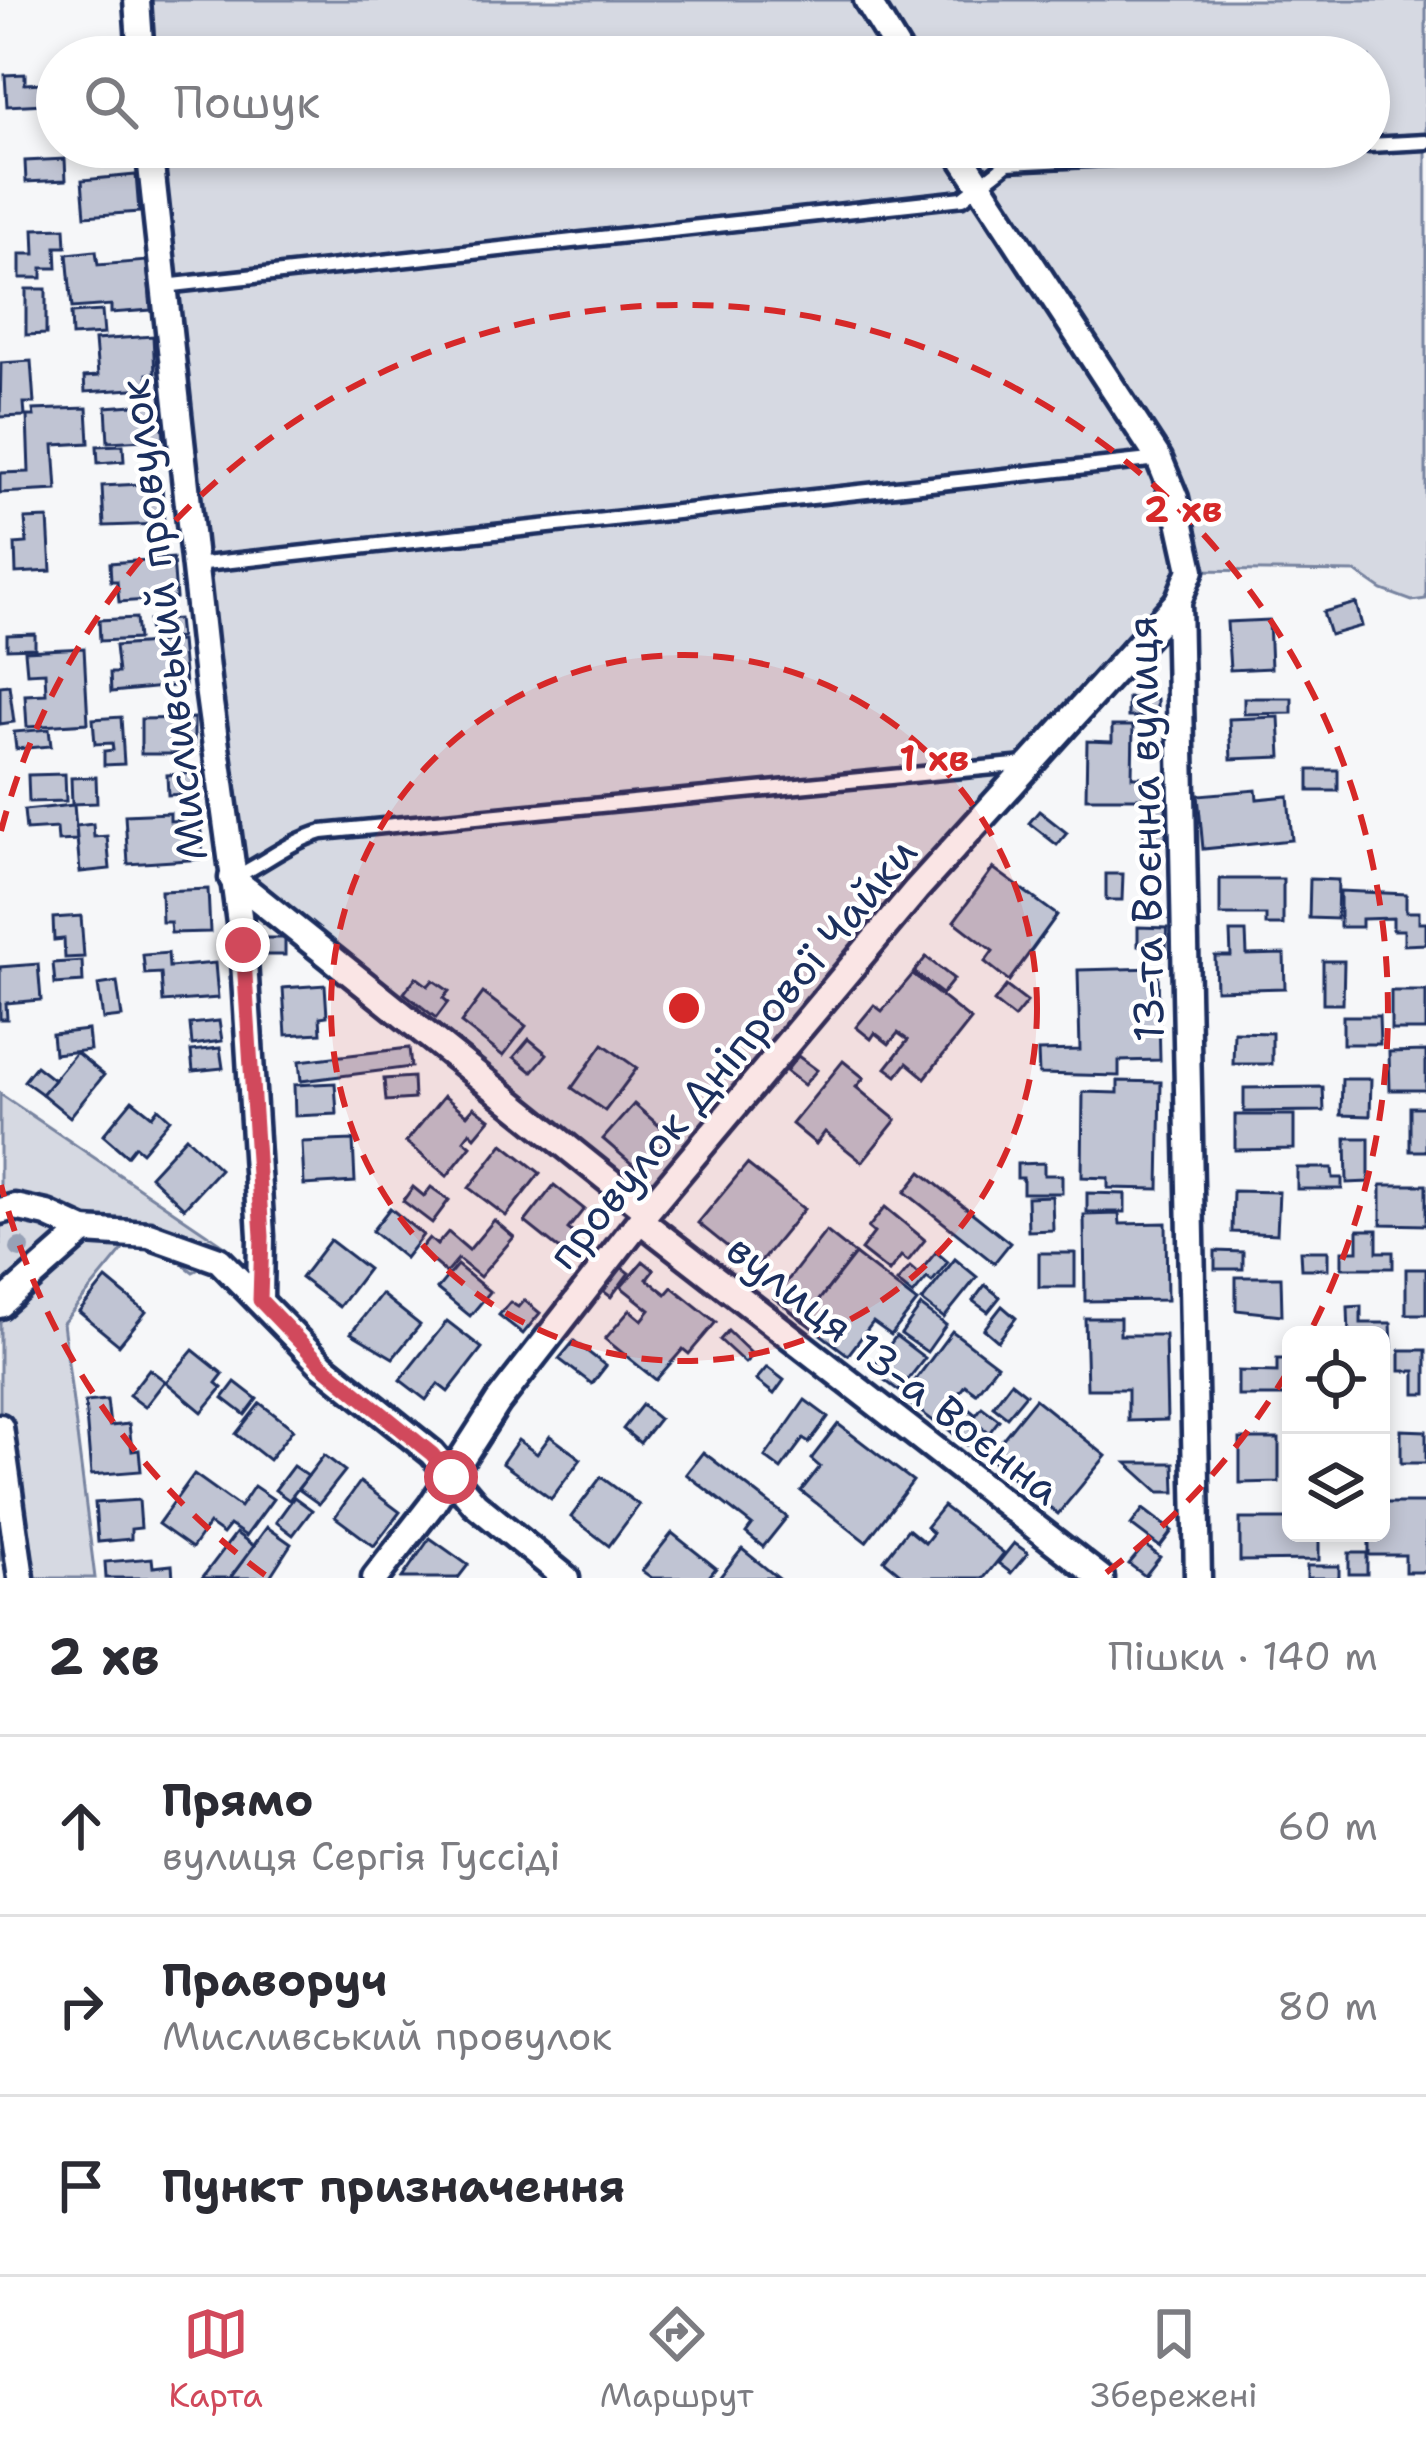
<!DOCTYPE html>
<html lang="uk">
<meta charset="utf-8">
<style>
body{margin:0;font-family:"Shantell Sans",sans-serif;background:#f7f7f7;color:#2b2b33}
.controls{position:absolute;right:36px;bottom:36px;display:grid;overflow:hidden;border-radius:18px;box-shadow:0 6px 18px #0003}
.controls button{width:108px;height:108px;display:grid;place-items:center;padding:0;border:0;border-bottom:3px solid #e1e1e2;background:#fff;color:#2b2b33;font:60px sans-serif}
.stop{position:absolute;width:36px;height:36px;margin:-27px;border:9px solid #d1495b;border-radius:50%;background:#fff}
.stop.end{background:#d1495b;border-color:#fff;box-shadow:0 3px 12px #0008}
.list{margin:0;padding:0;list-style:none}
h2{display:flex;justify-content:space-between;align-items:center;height:156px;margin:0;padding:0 48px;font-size:51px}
h2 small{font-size:39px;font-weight:400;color:#7c7c81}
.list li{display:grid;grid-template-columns:78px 1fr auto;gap:36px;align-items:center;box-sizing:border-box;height:180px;padding:0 48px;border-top:3px solid #e1e1e2}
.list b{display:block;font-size:45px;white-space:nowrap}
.list p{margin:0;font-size:39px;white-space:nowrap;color:#7c7c81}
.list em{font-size:39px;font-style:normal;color:#7c7c81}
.icon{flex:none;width:66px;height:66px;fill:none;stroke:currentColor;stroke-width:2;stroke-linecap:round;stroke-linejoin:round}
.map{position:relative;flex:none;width:1426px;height:1578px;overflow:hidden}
.search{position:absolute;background:#fff;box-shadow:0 6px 18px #0003;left:36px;right:36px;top:36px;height:132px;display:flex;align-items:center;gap:30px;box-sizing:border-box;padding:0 42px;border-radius:66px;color:#7c7c81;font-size:45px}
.sheet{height:696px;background:#fff}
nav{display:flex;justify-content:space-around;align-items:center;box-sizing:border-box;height:168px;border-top:3px solid #e1e1e2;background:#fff;font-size:33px;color:#7c7c81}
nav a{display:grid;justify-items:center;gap:6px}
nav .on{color:#d1495b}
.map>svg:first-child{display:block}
.green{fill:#d6d9e2;stroke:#7884a0;stroke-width:3}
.building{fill:#c0c4d3;stroke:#1b2f5e;stroke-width:3}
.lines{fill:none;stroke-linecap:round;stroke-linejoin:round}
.service-casing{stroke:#1b2f5e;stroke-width:21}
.minor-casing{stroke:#1b2f5e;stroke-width:33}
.service{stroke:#fff;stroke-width:12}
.minor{stroke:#fff;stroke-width:24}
.tree{fill:#97a1b6}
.route{stroke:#d1495b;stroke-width:15}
.ring{fill:none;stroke:#d62828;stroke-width:6;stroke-dasharray:21 15}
.labels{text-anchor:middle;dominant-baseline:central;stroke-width:9;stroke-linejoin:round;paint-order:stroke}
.street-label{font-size:42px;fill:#1b2f5e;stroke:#fff}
.centre{fill:#d62828;stroke:#fff;stroke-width:6}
.ring-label{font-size:36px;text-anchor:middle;font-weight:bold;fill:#d62828;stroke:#fff;stroke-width:9;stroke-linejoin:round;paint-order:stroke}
</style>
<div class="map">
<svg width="1426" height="1578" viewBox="0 0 1426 1578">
<rect width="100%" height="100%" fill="#f6f7f9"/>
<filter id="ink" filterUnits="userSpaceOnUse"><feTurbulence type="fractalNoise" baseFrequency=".00833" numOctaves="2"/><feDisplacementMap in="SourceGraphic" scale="24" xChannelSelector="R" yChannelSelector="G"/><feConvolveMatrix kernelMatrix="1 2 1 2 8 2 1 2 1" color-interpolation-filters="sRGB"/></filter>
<g filter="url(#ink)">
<!-- green -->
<g class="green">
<path d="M143,0H1426V599L1412,601L1382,590L1356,572L1191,570L903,893L649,1192L629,1189L261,894L236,852L158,147H1369V57H149Z"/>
<path d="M0,1094L225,1246L207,1265L193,1272L164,1250L125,1247L63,1323L95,1578H34L31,1557L0,1560Z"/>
</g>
<!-- building -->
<g class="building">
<path d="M25,74V84L43,83L44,104L7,106L5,75Z"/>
<path d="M65,159L66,180L26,182L25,161Z"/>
<path d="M136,175L139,212L85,216L82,180Z"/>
<path d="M65,228L66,247H56L57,268H42V278H20V254H35L34,229Z"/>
<path d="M96,251L98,265L147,261L151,310L111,313V305L72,308L67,254Z"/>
<path d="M26,289H46V334L26,335Z"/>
<path d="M102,311L104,334L72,336L71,313Z"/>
<path d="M153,336L155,373L147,374L148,388L85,392L84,377L98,376L95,340Z"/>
<path d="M31,361L34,403H24L25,416L0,417L1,363Z"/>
<path d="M161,403L164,439L108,442L106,407Z"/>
<path d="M87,408L89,443L54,445L57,490L0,493V473L29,472L27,416H34L33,410Z"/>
<path d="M123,445L124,461L98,463L97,446Z"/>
<path d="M162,483L164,524L104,526L102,486Z"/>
<path d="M48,518L51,571L16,573L15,544L27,543L25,519Z"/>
<path d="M173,558L176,598L119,602L117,581H111L110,563Z"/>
<path d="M1356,603L1362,626L1330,635L1323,612Z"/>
<path d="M136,618L138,639L100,641L99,620Z"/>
<path d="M178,619L180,638L150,641L149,621Z"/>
<path d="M1269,620L1271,668L1230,670L1227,622Z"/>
<path d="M35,634V648L7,649V635Z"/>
<path d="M181,641L185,685L111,692L110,673H118L115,646Z"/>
<path d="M84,648L88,723L27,727L25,695L46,694L45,672L27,673L25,651Z"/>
<path d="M9,685L14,722L0,724V686Z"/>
<path d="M1128,698L1157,699V717H1128Z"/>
<path d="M1244,698H1292V713L1244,714Z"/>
<path d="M121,717L124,764L104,765V751L113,750L112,743L95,744L93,719Z"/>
<path d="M1279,717L1281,757L1231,759L1229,719Z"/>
<path d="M194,718V754H141V719Z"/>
<path d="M1112,726H1133L1132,777H1143V798H1086L1087,741L1112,742Z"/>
<path d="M49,729L51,746L16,749L14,732Z"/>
<rect x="1309" y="770" width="29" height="21"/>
<path d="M196,773L197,793L168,795L167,775Z"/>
<path d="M65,774L66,801L29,802L28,775Z"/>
<path d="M96,777L97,803L72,804L71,778Z"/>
<path d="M1256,790L1257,799L1288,796L1292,840L1203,849L1198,795Z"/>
<path d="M1151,799H1166V839H1144V820H1151Z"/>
<path d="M74,805L77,840L58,841L57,828L26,830L24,810Z"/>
<path d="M1039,811L1067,833L1057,845L1029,823Z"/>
<path d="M170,813V821L200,819L203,859L128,864L125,815Z"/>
<path d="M93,824L94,837L107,836L110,869L80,872L76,826Z"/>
<path d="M993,868L1057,915L1009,981L985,962L993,951L954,921Z"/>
<path d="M1106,874H1123L1122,900H1106Z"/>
<path d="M1220,879H1283V925H1266V915H1220Z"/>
<path d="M1310,879L1338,880L1337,919L1309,918Z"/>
<path d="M208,889L210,932L171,933L170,922H162L161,891Z"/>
<path d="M1340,891L1406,894V912H1419V923H1426V944L1404,945V930H1393V918L1362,919V927H1340Z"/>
<path d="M81,916L84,957L65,958L64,939L54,940L53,918Z"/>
<path d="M1138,927L1167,928L1166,946H1138Z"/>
<path d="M1230,932H1246L1247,955L1284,954L1285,988L1216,990L1215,956H1231Z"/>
<path d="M261,938H285V955H262Z"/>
<path d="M168,953L169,967L215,963L218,998L163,1002L161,973L145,974L143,955Z"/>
<path d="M926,957L954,979L942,994L914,972Z"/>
<path d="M82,961L83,982L55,984L53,963Z"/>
<path d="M1323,961H1344L1343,1004H1323Z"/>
<path d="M38,964L41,1000L6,1003L7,1019H0V967Z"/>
<path d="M1158,968L1160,1060L1119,1061V1076L1039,1074L1038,1051L1080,1050L1078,970Z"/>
<path d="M913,974L971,1020L925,1078L907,1063L897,1076L886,1068L908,1040L898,1033L889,1044L875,1033L871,1039L856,1027L874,1005L882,1011Z"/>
<path d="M416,977L428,986L433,980L449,991L443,998L448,1002L436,1018L404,993Z"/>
<path d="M117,982L122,1017L103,1019L98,985Z"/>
<path d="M325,985L327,1016L320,1017L321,1033L286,1035L283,988Z"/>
<path d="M1006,986L1027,1002L1014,1018L994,1002Z"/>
<rect x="1391" y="991" width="35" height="39"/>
<path d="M483,993L526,1026L503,1056L461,1023Z"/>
<path d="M1343,1016H1379L1380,1044H1343Z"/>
<path d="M219,1021L222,1041L192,1045L190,1024Z"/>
<path d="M88,1030L90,1050L54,1054L52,1034Z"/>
<path d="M1234,1032L1272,1033V1064H1233Z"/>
<path d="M529,1039L547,1054L532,1072L514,1057Z"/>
<path d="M603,1044L637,1068L605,1111L572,1088Z"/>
<path d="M220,1048L223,1068L193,1071L191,1051Z"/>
<path d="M409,1048L411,1067L301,1081L299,1061Z"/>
<path d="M1426,1051V1090H1390L1389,1052Z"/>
<path d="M76,1052L104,1075L70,1117L42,1094Z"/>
<path d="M798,1056L817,1070L804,1085L786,1071Z"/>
<path d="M843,1061L864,1078L856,1087L896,1120L862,1162L825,1132L816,1144L792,1124Z"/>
<path d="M36,1066L54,1080L42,1094L24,1081Z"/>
<path d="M413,1077L414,1099L386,1101L384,1079Z"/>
<path d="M1342,1079H1371L1370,1116L1341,1115Z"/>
<path d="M1118,1081L1161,1082L1159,1189L1108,1188V1178L1082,1177L1083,1092L1118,1093Z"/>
<path d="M335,1083L337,1114L295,1116L294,1085Z"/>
<path d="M1323,1087L1324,1111L1244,1112V1088Z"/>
<path d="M444,1096L467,1115L474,1107L490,1119L475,1137L470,1132L464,1140L471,1146L447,1176L406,1142Z"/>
<path d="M132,1100L152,1116L158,1108L170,1119L142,1152L135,1146L127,1156L103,1135Z"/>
<path d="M634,1104L671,1136L640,1171L603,1139Z"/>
<rect x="1410" y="1107" width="16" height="44"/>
<path d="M1235,1115H1294V1149L1235,1150Z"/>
<path d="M186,1137L220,1169L184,1208L150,1176Z"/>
<path d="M1346,1138H1369V1182L1347,1183Z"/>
<path d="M353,1140L355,1182L304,1185L302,1142Z"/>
<path d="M503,1144L540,1173L506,1216L469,1188Z"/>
<path d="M1044,1163V1175H1062V1193H1023V1178H1017V1164Z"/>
<path d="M747,1164L804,1209L755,1269L698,1223Z"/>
<path d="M1297,1168H1332L1333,1178H1342V1189H1297Z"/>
<path d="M921,1172L1010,1243L994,1263L905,1192Z"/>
<path d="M554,1185L584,1209L568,1229L577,1236L564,1253L525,1222Z"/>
<path d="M1381,1185H1426V1225L1381,1224Z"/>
<path d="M413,1187L424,1196L431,1187L449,1200L432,1223L403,1201Z"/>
<path d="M1233,1191L1279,1192L1277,1234L1232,1232Z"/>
<path d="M1087,1193L1125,1194V1212H1087Z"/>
<path d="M1052,1196L1053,1230L1028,1231L1027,1197Z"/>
<path d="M885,1207L925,1240L908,1261L901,1256L889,1272L861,1250L874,1233L868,1228Z"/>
<path d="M390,1208L423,1235L405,1258L372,1231Z"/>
<path d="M1119,1214L1120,1224L1166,1223L1167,1300L1085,1301L1084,1215Z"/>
<path d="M494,1220L514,1237L480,1277L458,1259L446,1273L419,1250L429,1238L437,1245L448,1232L469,1250Z"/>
<path d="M1358,1230H1377V1252H1393V1268H1342V1251H1358Z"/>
<path d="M826,1231L855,1254L803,1321L774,1298Z"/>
<path d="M330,1240L368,1269L339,1307L301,1278Z"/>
<path d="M1215,1251L1243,1252V1269H1215Z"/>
<path d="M1300,1251H1328V1269H1301Z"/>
<path d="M936,1252L948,1262L932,1282L927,1278L913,1295L897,1282L910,1267L918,1274Z"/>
<rect x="1039" y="1253" width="36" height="34"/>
<path d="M855,1254L917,1302L891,1335L873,1322L848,1355L803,1321Z"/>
<path d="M955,1259L977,1277L944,1318L922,1301Z"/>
<path d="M643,1261L654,1270L647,1279L666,1294L672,1287L716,1322L689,1354L683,1349L656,1380L605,1339L630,1310L642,1320L650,1310L621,1287Z"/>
<path d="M617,1264L629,1273L611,1297L599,1288Z"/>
<path d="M457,1265L490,1292L470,1316L437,1289Z"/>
<rect x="1406" y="1269" width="20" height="45"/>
<path d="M1236,1277H1281L1282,1315L1236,1310Z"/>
<path d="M106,1279L146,1312L119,1345L79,1312Z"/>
<path d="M985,1285L1000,1297L988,1312L973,1301Z"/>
<path d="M381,1294L420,1325L393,1358L351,1333Z"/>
<path d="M524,1300L540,1313L523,1334L499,1315L510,1302L518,1307Z"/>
<path d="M921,1306L946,1325L927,1352L901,1334Z"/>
<path d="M1002,1306L1016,1318L998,1341L984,1329Z"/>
<path d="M1361,1306V1323H1391L1392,1347H1381V1335H1349L1348,1307Z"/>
<path d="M1085,1318H1120V1335H1165L1167,1420L1128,1421V1389H1087Z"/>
<path d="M447,1321L482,1348L448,1392L438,1384L426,1400L400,1380Z"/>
<path d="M728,1331L753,1355L745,1363L720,1340Z"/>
<path d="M952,1331L997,1365L976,1393L965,1385L936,1423L902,1398Z"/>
<path d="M896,1336L925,1358L899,1391L871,1370Z"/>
<path d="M574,1341L606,1366L592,1384L559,1359Z"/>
<path d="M193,1350L223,1374L216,1383L222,1388L202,1412L166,1382Z"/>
<path d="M1400,1350H1426V1394H1415V1371H1400Z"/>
<path d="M1277,1359H1291V1396H1238V1371L1277,1372Z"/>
<path d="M767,1367L784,1380L774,1394L756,1380Z"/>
<path d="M149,1369L165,1381L145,1407L129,1395Z"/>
<path d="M235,1382L257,1399L245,1415L223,1398Z"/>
<path d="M1011,1382L1026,1394L1007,1417L993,1406Z"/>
<path d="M1035,1399L1106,1456L1058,1514L988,1457Z"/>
<path d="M107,1400L110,1426L129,1424L132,1451L139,1450L141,1471L91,1475L85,1402Z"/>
<path d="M805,1400L828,1417L809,1443L803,1439L781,1469L765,1457Z"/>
<path d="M260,1403L293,1429L269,1460L236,1434Z"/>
<path d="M642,1405L659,1419L640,1443L623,1429Z"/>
<path d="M966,1407L976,1415L982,1407L999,1420L989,1433L981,1427L967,1445L949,1430Z"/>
<path d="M838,1424L913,1481L866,1542L801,1491L820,1467L811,1459Z"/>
<path d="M1401,1430L1426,1431V1463H1401Z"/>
<path d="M550,1436L581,1459L551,1499L502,1463L518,1440L537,1454Z"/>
<path d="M1240,1439H1279V1482L1240,1483Z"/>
<path d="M703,1452L787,1517L763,1547L746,1533L752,1525L686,1474Z"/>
<path d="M324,1455L345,1471L319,1504L298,1489Z"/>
<path d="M1127,1463H1174L1175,1492H1159Z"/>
<path d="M293,1466L308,1476L289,1500L275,1490Z"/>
<path d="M194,1474L240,1507L254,1486L273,1499L246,1536L230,1525L223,1534L209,1524L192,1548L158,1524Z"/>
<path d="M601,1477L639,1505L609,1546L571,1517Z"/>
<path d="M360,1482L400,1512L374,1546L335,1517Z"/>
<path d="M294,1497L312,1510L293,1535L276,1522Z"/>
<path d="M139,1500L141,1528L131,1529V1539L98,1542L95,1503Z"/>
<path d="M1381,1503H1426V1572H1405V1555H1369V1533H1381Z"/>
<path d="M943,1506L1004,1553L984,1578H906L884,1560L908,1529L925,1543L933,1533L926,1527Z"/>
<path d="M1143,1509L1172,1531L1160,1547L1131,1525Z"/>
<path d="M1240,1519H1291V1533L1319,1534V1560L1240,1561Z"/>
<path d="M267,1527L291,1544L269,1578H230Z"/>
<path d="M236,1533L254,1546L230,1578H202Z"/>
<path d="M672,1533L716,1568L708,1578H652L642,1571Z"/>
<path d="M430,1538L468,1565L458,1578H402Z"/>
<path d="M1014,1543L1028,1553L1011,1573L998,1563Z"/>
<path d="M1145,1545L1160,1557L1145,1576L1129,1564Z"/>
<path d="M742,1549L778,1578H719Z"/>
<rect x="1349" y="1553" width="18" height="21"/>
<path d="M152,1558L153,1567L172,1565L173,1578H106L105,1562Z"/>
<rect x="1307" y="1566" width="32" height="12"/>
</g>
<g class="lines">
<defs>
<g id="service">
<path d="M1369,145L1426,142"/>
<path d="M164,286L963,198L1008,163L1327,147"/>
<path d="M195,565L1159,459"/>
<path d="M233,878C265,863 288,842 322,832L1025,764"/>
</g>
<g id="minor">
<path d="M137,0L141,57"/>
<path d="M867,0L902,57"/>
<path d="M149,147L208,688L243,945L261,1236L260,1301"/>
<path d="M955,147L1159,459L1175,498L1191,570L1178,601L1198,1578"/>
<path d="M232,878L647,1211"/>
<path d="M0,1211L15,1207L47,1214L84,1231L149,1235L219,1260L322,1365L432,1453L475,1504L566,1578"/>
<path d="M640,1220L1101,1578"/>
<path d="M0,1305L84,1231"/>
<path d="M0,1427L21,1578"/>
<path d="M375,1578L431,1506L498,1402L647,1211L916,890L1178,601"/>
</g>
</defs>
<!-- service casing -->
<use href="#service" class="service-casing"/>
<!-- minor casing -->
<use href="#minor" class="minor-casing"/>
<!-- service -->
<use href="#service" class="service"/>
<!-- minor -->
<use href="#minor" class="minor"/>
</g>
<!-- trees -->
<circle class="tree" cx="20" cy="1248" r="10"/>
</g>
<g class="lines" filter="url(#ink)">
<!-- route -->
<path class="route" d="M243,945L262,1236L260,1300L322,1365L432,1454L451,1477"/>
</g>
<!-- distance rings -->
<circle cx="684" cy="1008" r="353" fill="#d62828" fill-opacity=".12"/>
<g class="ring">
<circle cx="684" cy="1008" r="353"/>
<path d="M1288 1371A705 705 0 0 1 1103 1575M265 1575A705 705 0 0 1 1 1185M1 831A705 705 0 1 1 1309 1334"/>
</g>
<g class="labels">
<!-- street labels -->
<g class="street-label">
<text transform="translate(163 620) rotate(-97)">Мисливський провулок</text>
<text transform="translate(1145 829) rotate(-91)">13-та Воєнна вулиця</text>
<text transform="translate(732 1053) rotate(-50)">провулок Дніпрової Чайки</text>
<text transform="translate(894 1369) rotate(38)">вулиця 13-а Воєнна</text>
</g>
</g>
<circle cx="684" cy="1008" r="18" class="centre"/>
<g class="ring-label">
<text x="1183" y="522">2 хв</text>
<text x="934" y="771">1 хв</text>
</g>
</svg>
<div class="controls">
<button><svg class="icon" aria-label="locate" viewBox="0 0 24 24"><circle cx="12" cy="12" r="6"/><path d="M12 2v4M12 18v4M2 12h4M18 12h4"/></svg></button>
<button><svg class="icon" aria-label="layers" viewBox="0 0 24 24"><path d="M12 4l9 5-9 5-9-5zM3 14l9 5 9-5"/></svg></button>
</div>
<div class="stop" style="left:451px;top:1477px"></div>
<div class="stop end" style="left:243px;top:945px"></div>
<div class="search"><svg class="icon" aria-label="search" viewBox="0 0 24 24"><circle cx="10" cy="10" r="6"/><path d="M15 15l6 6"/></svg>Пошук</div>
</div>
<section class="sheet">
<h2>2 хв<small>Пішки · 140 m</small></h2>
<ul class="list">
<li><svg class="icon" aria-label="ahead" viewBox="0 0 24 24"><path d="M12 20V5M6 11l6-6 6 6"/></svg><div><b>Прямо</b><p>вулиця Сергія Гуссіді</p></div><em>60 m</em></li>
<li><svg class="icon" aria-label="right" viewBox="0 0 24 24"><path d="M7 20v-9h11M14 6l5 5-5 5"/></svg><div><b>Праворуч</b><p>Мисливський провулок</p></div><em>80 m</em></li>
<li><svg class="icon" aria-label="arrive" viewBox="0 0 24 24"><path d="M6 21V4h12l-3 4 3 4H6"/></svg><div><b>Пункт призначення</b></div></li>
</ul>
</section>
<nav>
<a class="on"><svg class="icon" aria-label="map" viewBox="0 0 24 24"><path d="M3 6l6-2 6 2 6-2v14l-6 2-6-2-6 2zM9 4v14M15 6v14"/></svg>Карта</a>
<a><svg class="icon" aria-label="directions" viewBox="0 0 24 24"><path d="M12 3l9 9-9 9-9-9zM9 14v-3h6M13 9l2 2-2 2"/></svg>Маршрут</a>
<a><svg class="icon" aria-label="saved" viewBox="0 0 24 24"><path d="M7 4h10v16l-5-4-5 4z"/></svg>Збережені</a>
</nav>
